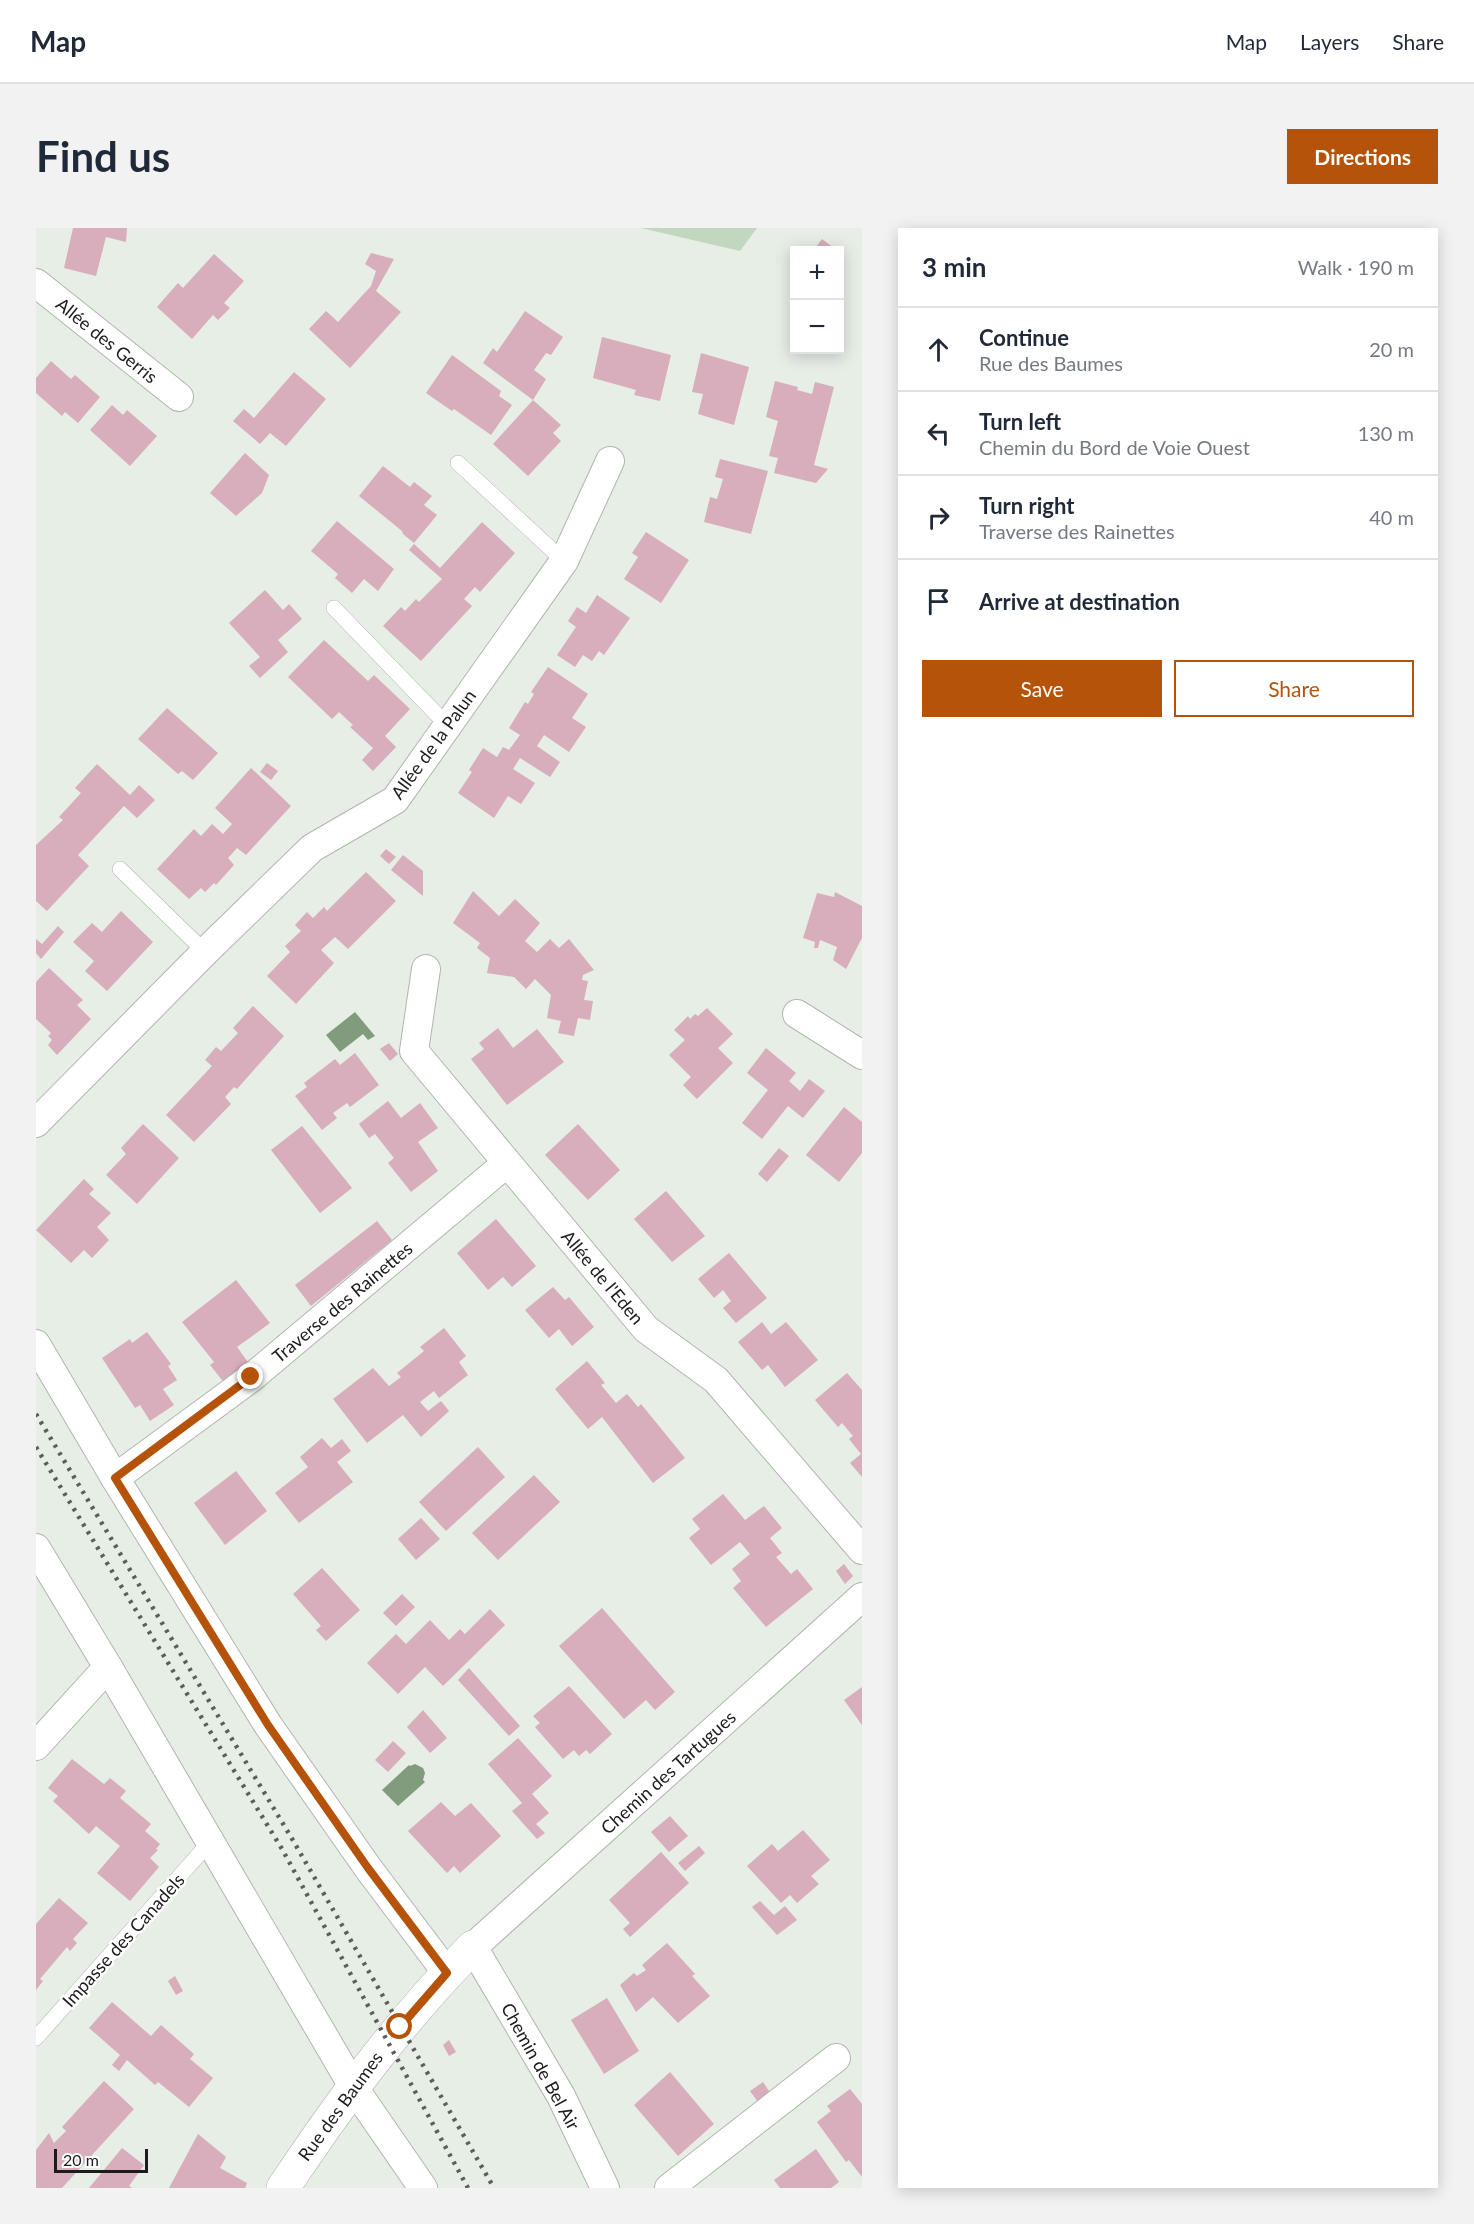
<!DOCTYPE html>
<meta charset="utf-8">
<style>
body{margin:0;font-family:Lato,sans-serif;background:#f2f2f3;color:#1f2937}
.controls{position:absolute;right:18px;top:18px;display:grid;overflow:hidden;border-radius:0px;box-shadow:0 3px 15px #0003}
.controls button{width:54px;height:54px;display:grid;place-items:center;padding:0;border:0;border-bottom:2px solid #e0e1e3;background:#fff;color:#1f2937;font:30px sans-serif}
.scale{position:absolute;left:18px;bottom:15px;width:94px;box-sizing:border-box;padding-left:6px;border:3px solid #1a1d1a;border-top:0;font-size:16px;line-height:21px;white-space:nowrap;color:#1a1d1a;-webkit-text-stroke:4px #fff;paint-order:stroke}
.stop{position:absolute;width:18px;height:18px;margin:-14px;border:4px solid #b45309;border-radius:50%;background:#fff}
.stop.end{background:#b45309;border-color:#fff;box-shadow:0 2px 6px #0008}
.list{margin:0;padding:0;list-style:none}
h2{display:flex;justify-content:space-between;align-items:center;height:78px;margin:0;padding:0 24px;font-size:26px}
h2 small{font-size:20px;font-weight:400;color:#747a83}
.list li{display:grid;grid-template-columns:39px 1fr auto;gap:18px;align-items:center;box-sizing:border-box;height:84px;padding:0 24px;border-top:2px solid #e0e1e3}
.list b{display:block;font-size:22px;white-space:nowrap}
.list p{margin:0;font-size:20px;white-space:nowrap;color:#747a83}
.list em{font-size:20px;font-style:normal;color:#747a83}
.actions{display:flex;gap:12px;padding:18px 24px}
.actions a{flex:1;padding:14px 0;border:2px solid #b45309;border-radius:0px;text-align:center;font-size:21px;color:#b45309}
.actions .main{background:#b45309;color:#fff}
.icon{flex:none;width:33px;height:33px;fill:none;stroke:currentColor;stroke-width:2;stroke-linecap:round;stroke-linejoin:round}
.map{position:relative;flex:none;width:826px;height:1960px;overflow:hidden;border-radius:0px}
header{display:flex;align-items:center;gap:36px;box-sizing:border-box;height:84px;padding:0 30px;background:#fff;border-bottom:2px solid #e0e1e3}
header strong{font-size:28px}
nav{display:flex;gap:33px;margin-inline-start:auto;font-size:21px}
.intro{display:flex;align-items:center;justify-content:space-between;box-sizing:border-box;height:144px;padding:0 36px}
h1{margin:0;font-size:42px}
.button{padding:15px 27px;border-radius:0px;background:#b45309;color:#fff;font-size:21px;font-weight:700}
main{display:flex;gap:36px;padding:0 36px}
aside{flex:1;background:#fff;border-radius:0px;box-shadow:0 3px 15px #0003}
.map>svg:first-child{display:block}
.green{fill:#c2d7bf}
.water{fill:#819c7d}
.building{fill:#d8adbc}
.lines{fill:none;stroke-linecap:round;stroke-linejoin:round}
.service-casing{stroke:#afb6ae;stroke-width:16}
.minor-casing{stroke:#afb6ae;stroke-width:30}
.tertiary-casing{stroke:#afb6ae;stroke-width:34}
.service{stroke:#fff;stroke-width:15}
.minor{stroke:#fff;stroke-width:28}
.tertiary{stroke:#fff;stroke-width:33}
.rail{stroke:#5b5f5b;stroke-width:4.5;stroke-dasharray:3 6;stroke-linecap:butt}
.route{stroke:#b45309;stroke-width:8}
.labels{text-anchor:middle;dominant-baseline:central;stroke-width:5;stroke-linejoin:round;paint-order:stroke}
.street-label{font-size:18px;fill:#1a1d1a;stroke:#fff}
</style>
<header>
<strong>Map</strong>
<nav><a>Map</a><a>Layers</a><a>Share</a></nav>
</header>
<div class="intro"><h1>Find us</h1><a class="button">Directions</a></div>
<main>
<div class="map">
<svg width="826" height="1960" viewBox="0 0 826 1960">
<rect width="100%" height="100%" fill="#e7eee6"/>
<!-- green -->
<path class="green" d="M605,0H721L704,23Z"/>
<!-- water -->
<g class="water">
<path d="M319,784L339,808L332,812L327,806L304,824L290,807Z"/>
<path d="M379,1536L387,1540L389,1545L387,1552L389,1554L362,1578L346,1562L373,1537L374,1538Z"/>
</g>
<!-- building -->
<g class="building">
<path d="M37,0H91L90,14L70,9L60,48L28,40Z"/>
<path d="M786,11L795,18L791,22H786L780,19Z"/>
<path d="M335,25L358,31L340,63L365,84L314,140L273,101L290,83L302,94L335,58L340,43L329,36Z"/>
<path d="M178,26L208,53L188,75L194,80L182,92L177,87L156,111L121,79L142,55L147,60Z"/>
<path d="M489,83L527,109L515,127L510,125L498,142L510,151L497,172L447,135L457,120L461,124Z"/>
<path d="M566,109L635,127L624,173L598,167L600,162L557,150Z"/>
<path d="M665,125L713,139L698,197L662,186L667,166L656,164Z"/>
<path d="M416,127L465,163L463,168L476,177L455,207L418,181L416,183L390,165Z"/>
<path d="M15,133L35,151L39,147L64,169L42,195L29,184L26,188L0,165V150Z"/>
<path d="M258,144L290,171L250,218L234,205L224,216L197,193L208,181L218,190Z"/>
<path d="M739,153L762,159L761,162L776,166L779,154L798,159L778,237L792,241L780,255L738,245L742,230L733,228L742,193L730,189Z"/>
<path d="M497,172L525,197L517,205L525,213L492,248L457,216Z"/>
<path d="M76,177L87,187L91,182L121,208L94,238L54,202Z"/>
<path d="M209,225L233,247L226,265L200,288L174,265Z"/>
<path d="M684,231L732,243L715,306L668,294L674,269L681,271L687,251L679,249Z"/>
<path d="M347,238L374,259L378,254L396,268L388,277L401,287L378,315L367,306L366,303L323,268Z"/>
<path d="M301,293L358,341L342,363L328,351L316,365L299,350L302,346L275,323Z"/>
<path d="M446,294L479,325L444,364L439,359L428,371L436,378L385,433L347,398L365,379L369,383L380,371L383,374L406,351L373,322L378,316L404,340Z"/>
<path d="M610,304L653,332L625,375L588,351L602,329L596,325Z"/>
<path d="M229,362L247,382L253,376L266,391L242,412L252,424L224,450L213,438L224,429L193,395Z"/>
<path d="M561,367L594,390L568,427L563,423L556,433L547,427L539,439L521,427L540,399L532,393L541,379L550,385Z"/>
<path d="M288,412L332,453L338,447L374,481L349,508L360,519L337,543L326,532L337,520L314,499L317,497L303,484L296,491L252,449Z"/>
<path d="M512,439L552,466L536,490L550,499L533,524L508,507L501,518L524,534L514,549L484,530L477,541L499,555L485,576L472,568L458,590L422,565L436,544L433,542L447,520L461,529L467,519L473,522L484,507L473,500L489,474L492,476L498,466L495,464Z"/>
<path d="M131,480L182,525L157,552L146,543L142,546L102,511Z"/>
<path d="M231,535L242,543L235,552L224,544Z"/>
<path d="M61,536L94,567L103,557L119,572L101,590L88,578L42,627L53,638L11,683L0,673V617L27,592L23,589L45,565L39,560Z"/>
<path d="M215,540L255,578L210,627L201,620L192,630L198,637L180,657L178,655L169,664L165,660L153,671L121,641L158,601L165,608L176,596L187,606L196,596L179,580Z"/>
<path d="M350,621L360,629L353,636L344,628Z"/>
<path d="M367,627L387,643V668L355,642Z"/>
<path d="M330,644L360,673L312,721L299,709L285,722L298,735L260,776L231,748L254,724L249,718L265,703L259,697L271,684L277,690L288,679L291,683Z"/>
<path d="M437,663L463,688L479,671L504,695L489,713L501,724L514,711L523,720L533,711L558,742L547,747L546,752L552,753L548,772L557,773L554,792L542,790L538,808L522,805L525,793L511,790L515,767L499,751L490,761L478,749L451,745L454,730L441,720L444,715L417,695Z"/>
<path d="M799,664L826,678V710L810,741L797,732L801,719L784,712L782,720H778L779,714L767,710L781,665L798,669Z"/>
<path d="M85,683L117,714L71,763L49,743L58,733L37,714L56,695L66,704Z"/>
<path d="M22,698L28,704L5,731L0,725V711L6,716Z"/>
<path d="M13,740L47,772L41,777L55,791L21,827L12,817L16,812L12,808L15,805L0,791V754Z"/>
<path d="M217,778L248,808L201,861L198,859L189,869L195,876L158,914L130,887L176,838L169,832L180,819L185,823L202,805L197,800Z"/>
<path d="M671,780L697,806L682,820L697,835L661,871L647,857L655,849L633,827L649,812L638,802L652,788L654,791L659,786L662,788Z"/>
<path d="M462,800L477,820L501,801L528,834L471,877L435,831L448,821L443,815Z"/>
<path d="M353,815L362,826L354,833L344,821Z"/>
<path d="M730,820L760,845L753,853L764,863L773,851L789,863L767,890L752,878L726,911L706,895L732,862L711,845Z"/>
<path d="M319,825L343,857L314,879L311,875L297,885L301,890L286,902L259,868L271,859L268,855L299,831L304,837Z"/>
<path d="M352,873L365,890L384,875L402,900L382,914L402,943L375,964L352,935L358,930L339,906L333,910L323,896Z"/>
<path d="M808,879L826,894V925L803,954L770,927Z"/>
<path d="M107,896L143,930L101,976L70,947L90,926L85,920Z"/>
<path d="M542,896L584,942L552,972L509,927Z"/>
<path d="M266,898L316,960L284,985L235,922Z"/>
<path d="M743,920L753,928L731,954L722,946Z"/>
<path d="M48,951L58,961L53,966L75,985L61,999L73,1012L56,1030L48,1022L35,1035L0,1002Z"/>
<path d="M630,963L669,1008L636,1034L598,991Z"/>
<path d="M460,991L500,1038L476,1059L467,1049L452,1062L421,1025Z"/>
<path d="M341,993L356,1012L275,1078L259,1057Z"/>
<path d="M693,1025L731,1070L700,1095L687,1080L695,1073L687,1062L678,1070L662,1051Z"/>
<path d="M200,1052L234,1095L201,1119L214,1137L190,1157L174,1137L178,1134L146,1094Z"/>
<path d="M517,1059L529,1072L533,1069L558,1099L536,1118L523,1101L513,1110L489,1082Z"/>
<path d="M726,1094L735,1106L750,1094L782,1132L749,1159L732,1137L726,1142L702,1114Z"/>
<path d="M408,1100L430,1128L423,1134L432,1147L403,1170L398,1163L384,1174L392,1183L405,1173L413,1183L385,1209L367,1187L331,1215L297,1171L337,1140L353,1158L365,1149L361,1145L388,1123L384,1119Z"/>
<path d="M111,1104L135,1136L132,1138L141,1152L127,1161L138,1177L114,1193L104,1177L99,1180L66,1130L94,1111L96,1115Z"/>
<path d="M551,1133L569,1155L565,1157L580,1175L591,1166L602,1179L605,1176L649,1230L617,1255L566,1189L552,1201L519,1161Z"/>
<path d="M811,1145L826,1162V1249L814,1235L825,1226L813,1211L817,1208L806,1195L802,1199L779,1172Z"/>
<path d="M286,1210L295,1220L306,1211L315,1223L301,1234L317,1254L263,1295L239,1265L272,1239L264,1229Z"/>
<path d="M442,1219L469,1249L410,1303L383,1274Z"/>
<path d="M200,1243L231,1283L189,1317L158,1275Z"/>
<path d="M498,1247L524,1274L462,1332L436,1305Z"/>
<path d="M687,1266L709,1292L728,1278L746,1300L734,1310L746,1325L740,1329L755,1346L761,1341L777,1361L730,1399L697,1360L705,1353L696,1341L714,1326L704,1314L675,1337L653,1310L664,1301L656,1291Z"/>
<path d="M385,1290L404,1311L380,1332L362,1311Z"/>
<path d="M808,1336L817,1348L809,1356L800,1343Z"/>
<path d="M286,1340L324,1382L290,1413L280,1402L285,1398L257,1366Z"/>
<path d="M366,1366L379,1379L360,1398L347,1385Z"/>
<path d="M566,1380L639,1464L619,1482L610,1472L588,1491L523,1418Z"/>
<path d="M454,1381L469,1397L407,1458L389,1439L362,1466L331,1435L360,1406L370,1416L394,1392L413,1412L424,1401L429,1406Z"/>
<path d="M433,1440L484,1498L473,1508L422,1452Z"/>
<path d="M533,1458L576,1506L554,1526L550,1522L543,1528L538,1522L527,1531L499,1499L504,1495L497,1488Z"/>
<path d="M826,1459V1497L808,1472Z"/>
<path d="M387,1482L411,1510L394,1525L371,1499Z"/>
<path d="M482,1510L516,1548L496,1566L513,1585L500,1596L509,1605L501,1611L476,1583L486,1575L452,1536Z"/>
<path d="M357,1513L370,1525L352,1544L339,1532Z"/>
<path d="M36,1531L68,1556L74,1550L90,1563L84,1570L115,1596L109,1603L124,1616L120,1621L122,1622L114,1630L123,1639L94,1673L61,1645L84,1618L60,1598L53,1606L17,1573L22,1568L12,1560Z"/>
<path d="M405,1574L419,1588L435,1575L465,1608L424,1645L418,1638L411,1645L372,1603Z"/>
<path d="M634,1588L652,1608L633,1624L615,1604Z"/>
<path d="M767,1602L794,1632L775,1648L783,1656L761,1675L754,1667L745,1675L711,1638L736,1616L742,1623Z"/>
<path d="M663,1618L669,1625L649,1643L642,1635Z"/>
<path d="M625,1624L653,1655L594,1709L587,1701L594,1695L573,1672Z"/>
<path d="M23,1670L52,1695L37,1711L41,1715L34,1723L31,1719L4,1751L7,1753L0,1762V1696Z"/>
<path d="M724,1673L738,1687L749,1678L761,1692L741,1707L716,1679Z"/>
<path d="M631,1715L659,1746L656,1748L674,1768L642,1795L617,1769L600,1784L584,1757L598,1745L601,1748L610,1742L606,1737Z"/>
<path d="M139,1748L147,1763L140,1767L132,1753Z"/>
<path d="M571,1770L603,1823L568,1846L535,1792Z"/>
<path d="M76,1774L115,1808L125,1797L158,1826L154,1831L177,1850L153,1879L122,1854L119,1857L91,1832L83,1843L76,1837L84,1827L53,1800Z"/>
<path d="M413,1812L420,1824L413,1828L407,1817Z"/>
<path d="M634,1844L678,1896L642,1928L598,1877Z"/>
<path d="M68,1853L98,1881L26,1960H0V1922L13,1905L18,1915L30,1903L26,1899Z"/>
<path d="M727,1854L735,1866L722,1874L714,1863Z"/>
<path d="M814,1861L826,1876V1949L813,1932L810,1934L781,1894L795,1883L791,1878Z"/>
<path d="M162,1906L190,1929L184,1940L211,1955L209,1960H133Z"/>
<path d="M86,1920L108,1937L93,1958L96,1960H53Z"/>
<path d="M780,1921L803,1954L795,1960H744L738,1952Z"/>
</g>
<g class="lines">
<defs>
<g id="service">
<path d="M422,235L528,333"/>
<path d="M298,380L412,498"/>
<path d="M84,641L169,724"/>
<path d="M0,1810L173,1615"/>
</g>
<g id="minor">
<path d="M0,55L143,169"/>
<path d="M390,741L378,823L610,1101L680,1152L826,1322"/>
<path d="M761,786L826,827"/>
<path d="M0,895L169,724L276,620L359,572L528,333L574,233"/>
<path d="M0,1116L79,1250L232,1497L332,1640L411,1745"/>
<path d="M79,1250L215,1150L471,935"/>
<path d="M0,1320L72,1439L318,1860L387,1960"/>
<path d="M0,1518L72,1439"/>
<path d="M569,1960L525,1868L437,1719L826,1369"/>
<path d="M633,1960L800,1830"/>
</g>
<path id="tertiary" d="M247,1960C304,1875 364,1792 437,1719"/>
</defs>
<!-- service casing -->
<use href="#service" class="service-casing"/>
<!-- minor casing -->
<use href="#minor" class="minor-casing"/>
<!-- tertiary casing -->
<use href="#tertiary" class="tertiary-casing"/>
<!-- service -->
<use href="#service" class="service"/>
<!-- minor -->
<use href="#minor" class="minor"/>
<!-- tertiary -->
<use href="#tertiary" class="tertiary"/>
<!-- rail -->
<g class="rail">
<path d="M0,1186L255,1609L458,1960"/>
<path d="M0,1219L246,1621L432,1960"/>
</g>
</g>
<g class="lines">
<!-- route -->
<path class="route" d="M215,1149L79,1250L232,1497L332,1640L411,1745L364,1799"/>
</g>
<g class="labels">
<!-- street labels -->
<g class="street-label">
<text transform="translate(71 112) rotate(39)">Allée des Gerris</text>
<text transform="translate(397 516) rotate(-54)">Allée de la Palun</text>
<text transform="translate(567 1049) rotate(50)">Allée de l'Eden</text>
<text transform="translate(306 1074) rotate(-40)">Traverse des Rainettes</text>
<text transform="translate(632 1544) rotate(-42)">Chemin des Tartugues</text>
<text transform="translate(87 1712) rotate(-48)">Impasse des Canadels</text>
<text transform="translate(505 1838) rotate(61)">Chemin de Bel Air</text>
<text transform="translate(304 1878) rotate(-54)">Rue des Baumes</text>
</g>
</g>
</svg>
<div class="controls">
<button>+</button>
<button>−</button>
</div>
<div class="scale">20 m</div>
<div class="stop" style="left:364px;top:1799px"></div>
<div class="stop end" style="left:215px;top:1149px"></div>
</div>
<aside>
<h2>3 min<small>Walk · 190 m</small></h2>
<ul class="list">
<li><svg class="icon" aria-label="ahead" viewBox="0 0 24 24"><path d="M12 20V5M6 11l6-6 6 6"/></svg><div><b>Continue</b><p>Rue des Baumes</p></div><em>20 m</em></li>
<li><svg class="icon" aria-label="left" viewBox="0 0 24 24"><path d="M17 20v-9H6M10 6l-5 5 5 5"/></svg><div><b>Turn left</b><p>Chemin du Bord de Voie Ouest</p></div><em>130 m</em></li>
<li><svg class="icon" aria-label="right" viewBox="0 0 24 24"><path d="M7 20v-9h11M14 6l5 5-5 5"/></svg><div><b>Turn right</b><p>Traverse des Rainettes</p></div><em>40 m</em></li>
<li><svg class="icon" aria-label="arrive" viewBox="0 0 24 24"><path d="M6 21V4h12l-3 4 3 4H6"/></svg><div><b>Arrive at destination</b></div></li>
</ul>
<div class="actions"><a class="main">Save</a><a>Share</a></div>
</aside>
</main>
